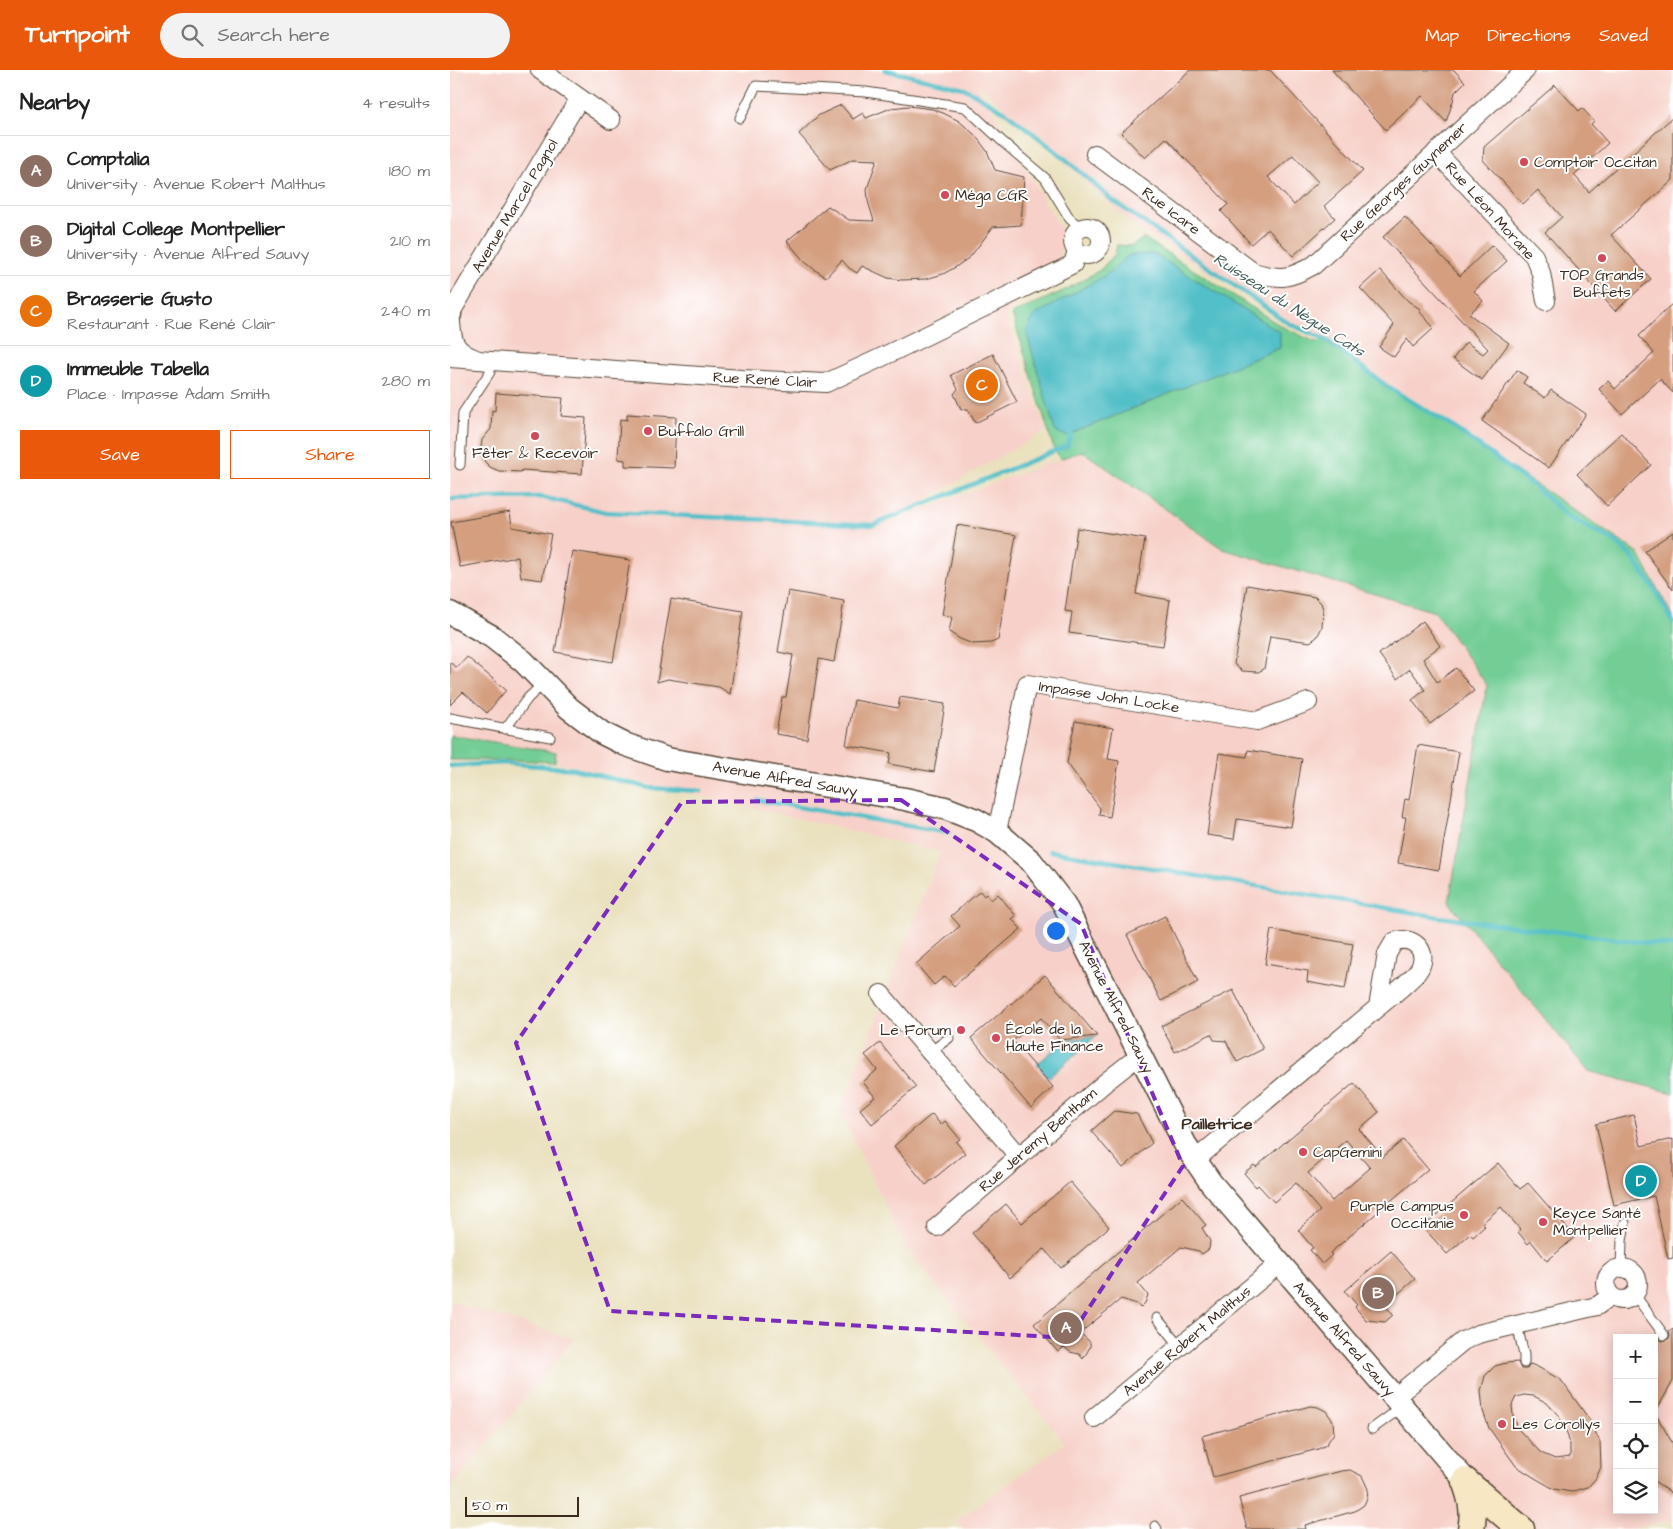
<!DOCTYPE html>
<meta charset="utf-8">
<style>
body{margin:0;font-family:"Architects Daughter",sans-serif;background:#f2f2f2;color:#222}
.controls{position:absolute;right:15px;bottom:15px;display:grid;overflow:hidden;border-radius:0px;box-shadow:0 2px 12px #0003}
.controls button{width:45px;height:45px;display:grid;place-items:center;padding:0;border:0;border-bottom:1px solid #e0e0e0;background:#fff;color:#222;font:25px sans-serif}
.scale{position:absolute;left:15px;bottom:12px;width:114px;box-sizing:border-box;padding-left:5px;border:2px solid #3b2a1e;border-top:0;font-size:14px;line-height:18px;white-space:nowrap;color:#3b2a1e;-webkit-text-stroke:4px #fff;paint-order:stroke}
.you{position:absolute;left:605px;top:860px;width:18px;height:18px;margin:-12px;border:4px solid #fff;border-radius:50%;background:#1a73e8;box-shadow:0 0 0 8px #1a73e833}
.badge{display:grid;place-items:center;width:32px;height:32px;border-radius:50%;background:#ea580c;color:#fff;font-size:16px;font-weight:700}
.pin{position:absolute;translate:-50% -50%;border:2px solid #fff;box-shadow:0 1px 5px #0006}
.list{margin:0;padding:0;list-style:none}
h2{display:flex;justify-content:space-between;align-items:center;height:65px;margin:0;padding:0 20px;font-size:21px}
h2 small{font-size:16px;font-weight:400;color:#767676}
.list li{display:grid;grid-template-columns:32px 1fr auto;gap:15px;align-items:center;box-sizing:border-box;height:70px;padding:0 20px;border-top:1px solid #e0e0e0}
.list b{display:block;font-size:19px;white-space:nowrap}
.list p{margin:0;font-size:16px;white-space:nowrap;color:#767676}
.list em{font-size:16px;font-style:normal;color:#767676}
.actions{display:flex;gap:10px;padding:15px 20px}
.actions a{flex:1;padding:11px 0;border:1px solid #ea580c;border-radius:0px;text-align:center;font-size:18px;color:#ea580c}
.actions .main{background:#ea580c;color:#fff}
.icon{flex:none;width:28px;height:28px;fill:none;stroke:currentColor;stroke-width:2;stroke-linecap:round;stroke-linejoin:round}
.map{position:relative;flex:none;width:1223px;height:1459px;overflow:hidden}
header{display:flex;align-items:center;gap:30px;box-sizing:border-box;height:70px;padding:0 25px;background:#ea580c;color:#fff}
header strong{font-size:24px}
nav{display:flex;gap:28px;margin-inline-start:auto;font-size:18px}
.search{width:350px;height:45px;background:#f2f2f2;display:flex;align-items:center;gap:12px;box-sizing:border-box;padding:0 18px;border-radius:28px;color:#767676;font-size:19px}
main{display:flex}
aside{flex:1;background:#fff}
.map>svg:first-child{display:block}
.built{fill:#f7d1c9;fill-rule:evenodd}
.green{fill:#73ce95;stroke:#577c5a}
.water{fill:#52bfc8;stroke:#467473}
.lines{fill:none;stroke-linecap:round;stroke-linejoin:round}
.stream{stroke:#52bfc8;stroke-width:4.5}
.building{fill:#d49e7f;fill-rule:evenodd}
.service-casing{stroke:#554536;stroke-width:11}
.minor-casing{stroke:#554536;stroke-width:20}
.tertiary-casing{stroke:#554536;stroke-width:25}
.secondary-casing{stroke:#554536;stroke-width:29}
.service{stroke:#fff;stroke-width:9}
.minor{stroke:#fff;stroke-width:18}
.tertiary{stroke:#fff;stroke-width:22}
.secondary{stroke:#f7e8c3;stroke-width:26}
.marked{fill:none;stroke:#7b2cbf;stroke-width:4;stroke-dasharray:10 6;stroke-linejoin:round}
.poi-dot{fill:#d1495b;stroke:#fff;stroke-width:2}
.labels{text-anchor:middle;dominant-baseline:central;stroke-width:4;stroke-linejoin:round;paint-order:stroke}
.poi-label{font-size:15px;fill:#3b2a1e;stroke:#fff;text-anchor:start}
.street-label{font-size:15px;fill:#3b2a1e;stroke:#fff}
.water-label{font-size:16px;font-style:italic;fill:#435e5a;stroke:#fff}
.neighbourhood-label{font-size:16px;font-weight:bold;fill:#3b2a1e;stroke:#fff}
</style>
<header>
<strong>Turnpoint</strong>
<div class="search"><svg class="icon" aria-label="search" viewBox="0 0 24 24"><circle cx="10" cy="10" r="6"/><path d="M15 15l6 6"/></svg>Search here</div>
<nav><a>Map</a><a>Directions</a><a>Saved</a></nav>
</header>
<main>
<aside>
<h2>Nearby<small>4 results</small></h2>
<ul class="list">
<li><span class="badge" style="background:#8d6e63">A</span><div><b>Comptalia</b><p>University · Avenue Robert Malthus</p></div><em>180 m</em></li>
<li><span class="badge" style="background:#8d6e63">B</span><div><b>Digital College Montpellier</b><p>University · Avenue Alfred Sauvy</p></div><em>210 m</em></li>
<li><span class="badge" style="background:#e8710a">C</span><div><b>Brasserie Gusto</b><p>Restaurant · Rue René Clair</p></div><em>240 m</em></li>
<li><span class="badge" style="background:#0f9aa8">D</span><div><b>Immeuble Tabella</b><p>Place · Impasse Adam Smith</p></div><em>280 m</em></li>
</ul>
<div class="actions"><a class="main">Save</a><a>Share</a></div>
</aside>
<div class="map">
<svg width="1223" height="1459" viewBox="0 0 1223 1459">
<rect width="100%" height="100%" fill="#fff"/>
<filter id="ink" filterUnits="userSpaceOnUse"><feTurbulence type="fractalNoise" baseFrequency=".02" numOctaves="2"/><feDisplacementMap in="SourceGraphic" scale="10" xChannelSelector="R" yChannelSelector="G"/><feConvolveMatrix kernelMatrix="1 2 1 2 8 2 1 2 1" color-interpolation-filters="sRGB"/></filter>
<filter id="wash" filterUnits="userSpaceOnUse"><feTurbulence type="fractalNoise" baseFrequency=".0096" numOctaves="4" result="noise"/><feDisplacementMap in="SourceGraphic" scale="20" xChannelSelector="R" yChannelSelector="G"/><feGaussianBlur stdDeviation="1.12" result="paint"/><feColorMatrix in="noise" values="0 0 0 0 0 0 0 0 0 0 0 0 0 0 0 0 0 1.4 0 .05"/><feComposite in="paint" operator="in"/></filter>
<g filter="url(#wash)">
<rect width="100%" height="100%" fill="#eae1bf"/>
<!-- built -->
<g class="built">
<path d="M0,0H1223V547L1188,483L873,271L687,158L526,12L616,168L608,191L556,245L596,361L427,456L632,381L773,479L985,542L1037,615L999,832L1138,1001L1223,1023V1449L1182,1459H514L506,1451L615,1373L457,1179L390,1042L491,782L105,692V682L0,665ZM1167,1268H1204V1440H1167Z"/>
<path d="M0,1231L124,1269L0,1419Z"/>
</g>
<!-- green -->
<g class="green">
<path d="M694,168L831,256L865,272L873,271L1188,483L1223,547V1023L1138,1001L999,832L1037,615L985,542L773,479L632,381L610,389L603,376L562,244L615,220L650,200L665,184L667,175L682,176Z"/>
<path d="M0,665L106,682L105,692L65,690H0Z"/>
</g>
<!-- water -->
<g class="water">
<path d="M704,184L830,262V278L616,366L605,361L576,261L585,245L656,205L679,185Z"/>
<path d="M647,966L598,1008L587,994L615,970Z"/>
</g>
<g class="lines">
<!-- stream -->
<g class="stream">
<path d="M435,0L514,18L557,43L612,86L662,130L838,253L878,271L938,317L1002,356L1084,416L1118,447L1166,472L1182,487L1203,517L1223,552"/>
<path d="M0,429L91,427L156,442L423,455L617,376L621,364"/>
<path d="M0,696L55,693L124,699L199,718L251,721"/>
<path d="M308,730L499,763"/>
<path d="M600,781L989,847L1223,876"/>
</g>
</g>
<g id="blocks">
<!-- building -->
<g class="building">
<path d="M740,0H820L913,101L874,136L885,148L843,186L818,159L801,174L771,141L778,134L716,68L695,88L671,63ZM843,85L868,112L844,135L818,107Z"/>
<path d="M882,0H1004L1015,12L1005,22L1003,31L996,52L972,26L936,60Z"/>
<path d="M1105,15L1129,41L1132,38L1144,51L1141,54L1158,73L1124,105L1139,122L1223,47V110L1161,165L1201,209L1165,241L1095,162L1112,147L1088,120L1073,134L1033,90L1034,77Z"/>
<path d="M391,35L403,49L413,43L416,48L441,38L459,36L482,39L493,43L509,51L525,65L537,81L545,100L574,107L571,155L543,157L520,187L504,198L493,204L476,209L452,210L438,208L412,196L407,203L399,198L392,190L376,207L365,200L354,191L337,171L378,136L399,150L424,151L418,131L417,119L427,90L403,89L380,100L349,64L369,45Z"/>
<path d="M955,147L1010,206L1042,175L1057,191L1024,221L1033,231L1019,244L1059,273L1032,310L1003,289L1016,272L1033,284L1038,279L933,167Z"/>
<path d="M930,200L958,231L970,239V242L984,258L963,277L957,269L944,287L929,277L944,255L910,218Z"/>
<path d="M1223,233V323L1210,309L1172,344L1149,319L1158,311L1165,319L1204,283L1189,266Z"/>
<path d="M543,284L567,332L525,353L518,339H511L504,324L508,319L501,305Z"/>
<path d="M1067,300L1077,307L1073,313L1095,328L1101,320L1136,344L1099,398L1032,351Z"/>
<path d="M46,323L113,328L111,346L136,348L132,404L72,400L71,402L49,401L40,397L35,392L32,386L31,378L32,370L41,359L42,340L45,341Z"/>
<path d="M177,344L226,347L224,398L175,396V390L168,389L170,349L177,350Z"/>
<path d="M1171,363L1201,395L1157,436L1127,404Z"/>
<path d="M60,442L62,457L101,464L92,510L71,507L68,487L10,497L1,452Z"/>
<path d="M507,455L566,465L548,570L541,573L523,574L510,569L499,562L502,547L492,545Z"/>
<path d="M627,458L695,469L686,524L720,530L713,576L619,563L622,542L615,541Z"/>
<path d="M1223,462V520L1195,481Z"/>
<path d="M122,481L180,490L163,592L105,582Z"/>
<path d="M797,515L865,527L871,533L873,539L872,557L867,567L860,572L820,566L814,599L808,602L792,601L784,594Z"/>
<path d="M338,521L394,531L384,592L369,589L357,669L326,664L332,627H336L343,585L328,582Z"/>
<path d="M221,529L293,541L280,624L269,617L218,609L207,612Z"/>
<path d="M973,551L990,576L973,589L987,612L1006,598L1024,621L980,654L962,630L975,620L960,599L947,609L929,584Z"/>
<path d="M17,587L56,620L37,643L13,622L0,635V592L7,598Z"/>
<path d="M450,627L495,634L484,702L439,694L441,683L396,675L404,630L448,638Z"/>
<path d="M625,651L663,658L658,689L669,691L660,747L649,745L650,738L617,693Z"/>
<path d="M968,675L1009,682L989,800L948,793L956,747H952L955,729L959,730Z"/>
<path d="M798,680L852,689L841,757L787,749L784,769L757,765L769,683L797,687Z"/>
<path d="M530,821L534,826L536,824L541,830L548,824L566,846L562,849L571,859L504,916L495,906L484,915L466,894L510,856L501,846Z"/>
<path d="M715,846L748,912L711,931L677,865Z"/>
<path d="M821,860L903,874L895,919L857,912L858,901L815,894Z"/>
<path d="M595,905L647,966L610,970L591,948L563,971L603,1017L581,1038L521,968Z"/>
<path d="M783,920L813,979L787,992L776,971L764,970L761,964L725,982L711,956Z"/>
<path d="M430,973L466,1017L422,1054L410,1039L425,1027L413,1012L427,1000L415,985Z"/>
<path d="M904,1013L929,1042L909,1059L933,1087L953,1070L978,1099L880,1183L882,1185L872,1194L860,1180L863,1178L848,1160L870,1141L846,1113L824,1132L808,1115L806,1117L794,1103L804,1095L806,1097ZM896,1070L920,1098L882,1131L858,1103Z"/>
<path d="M664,1041L687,1044L702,1073L673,1098L641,1061Z"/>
<path d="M482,1044L491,1055L495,1051L510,1069L506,1072L515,1083L476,1115L444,1076Z"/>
<path d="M1184,1045L1191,1076L1223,1069V1188L1218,1189L1204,1126L1164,1135L1146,1054Z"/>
<path d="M1048,1093L1070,1119L1078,1113L1125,1167L1097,1191L1081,1171L1078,1174L1068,1162L1070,1159L1051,1137L1032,1153L1035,1156L1023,1167L1020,1164L997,1184L973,1157Z"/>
<path d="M620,1112L659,1157L611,1198L594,1179L560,1208L522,1163L556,1134L572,1153Z"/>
<path d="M732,1127L756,1155L752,1158L760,1171L759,1179L752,1184L749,1181L731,1177L688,1213L698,1225L695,1233L690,1238L687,1234L671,1229L630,1263L640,1272V1277L633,1289L629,1284L620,1282L614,1277L608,1282L584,1254Z"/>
<path d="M941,1181L965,1209L935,1235L943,1245L935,1252L916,1250L905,1237L907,1235L895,1221Z"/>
<path d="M1223,1259V1311L1205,1343L1223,1374V1424L1204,1411V1270L1208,1268L1212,1271L1217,1270L1220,1267L1219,1262Z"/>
<path d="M1068,1292L1071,1299H1077L1080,1294L1086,1296L1111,1310L1139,1349L1150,1372L1151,1397L1146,1408L1138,1417L1121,1422L1104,1419L1085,1408L1066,1396L1039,1358L1033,1341L1031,1321L1035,1306L1045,1296L1056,1293ZM1074,1325L1084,1326L1097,1333L1108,1345L1116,1360L1120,1374V1387L1105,1389L1091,1383L1069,1360L1063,1346L1062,1335L1066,1327Z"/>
<path d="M860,1336L868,1337L876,1341L883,1351L884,1363L876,1375L868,1379L763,1407L752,1366Z"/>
<path d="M900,1400L912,1406L918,1419L917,1428L914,1435L905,1441L855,1455L856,1459H797L789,1428L891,1401Z"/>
</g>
</g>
</g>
<g filter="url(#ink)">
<use href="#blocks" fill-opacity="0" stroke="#554536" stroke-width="1"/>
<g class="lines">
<defs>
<g id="service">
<path d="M290,48L306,16L416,22L515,37L554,73L595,108L620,149L631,158"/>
<path d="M10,395L13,343L40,302V291"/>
<path d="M0,648L100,667"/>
<path d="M55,659L78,628L94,613"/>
<path d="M480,982L499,968"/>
<path d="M1171,1198L1172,1171L1175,1153"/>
<path d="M1184,1224L1214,1265"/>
<path d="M707,1248L730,1276"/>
<path d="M1067,1255L1074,1285V1293"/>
<path d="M922,1359L952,1337"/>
<path d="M705,1456L707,1459"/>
</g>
<g id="minor">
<path d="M90,0L161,50"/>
<path d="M986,82L1084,186L1091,203L1096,231"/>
<path d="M645,84L803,202C831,210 839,209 864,195L1076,0"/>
<circle cx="637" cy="171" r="14"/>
<path d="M0,243C3,269 0,279 26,289"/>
<path d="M0,244L129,29"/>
<path d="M0,288L292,309L376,313L428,289L623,194L627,181"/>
<path d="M547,762L577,614L807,651L858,632"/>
<path d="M431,924L569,1087"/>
<path d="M745,1090L951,918C956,913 964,907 968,901C981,882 963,864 944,872L937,884L928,937"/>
<path d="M487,1157L657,1011L690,985"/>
<circle cx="1172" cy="1214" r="16"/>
<path d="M945,1327L1013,1271L1028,1264L1147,1236L1161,1226"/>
<path d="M644,1348L829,1194"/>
</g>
<g id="tertiary">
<path d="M0,244V243"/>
<path d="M0,543L41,566L73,591L119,638L152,663L174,674L217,689L455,729L495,738L526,750L547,762L581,791L614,834L737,1078L761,1113L1027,1424"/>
</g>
<g id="secondary">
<path d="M1015,1411L1071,1459"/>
<path d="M1015,1411C1021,1427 1025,1442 1021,1459"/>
</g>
</defs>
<!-- service casing -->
<use href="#service" class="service-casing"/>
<!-- minor casing -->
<use href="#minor" class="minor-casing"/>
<!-- tertiary casing -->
<use href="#tertiary" class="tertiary-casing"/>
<!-- secondary casing -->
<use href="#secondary" class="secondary-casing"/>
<!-- service -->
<use href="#service" class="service"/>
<!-- minor -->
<use href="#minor" class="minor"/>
<!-- tertiary -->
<use href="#tertiary" class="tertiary"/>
<!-- secondary -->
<use href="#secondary" class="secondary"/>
</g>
</g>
<!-- marked area -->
<path class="marked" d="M451,730L631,854L733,1096L619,1268L160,1241L66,973L232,732Z"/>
<!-- markers -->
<g class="poi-dot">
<circle cx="1074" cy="92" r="5"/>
<circle cx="495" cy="125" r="5"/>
<circle cx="1152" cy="188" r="5"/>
<circle cx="198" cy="361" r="5"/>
<circle cx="85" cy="366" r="5"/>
<circle cx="511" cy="960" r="5"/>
<circle cx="546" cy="968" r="5"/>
<circle cx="853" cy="1082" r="5"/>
<circle cx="1014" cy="1145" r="5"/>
<circle cx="1093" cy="1152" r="5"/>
<circle cx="1052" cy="1354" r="5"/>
</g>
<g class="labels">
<!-- poi labels -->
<g class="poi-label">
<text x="1084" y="92">Comptoir Occitan</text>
<text x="505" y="125">Méga CGR</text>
<text x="1152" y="205" text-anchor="middle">TOP Grands<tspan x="1152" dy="17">Buffets</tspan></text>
<text x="208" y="361">Buffalo Grill</text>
<text x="85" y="383" text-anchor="middle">Fêter &amp; Recevoir</text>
<text x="556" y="959">École de la<tspan x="556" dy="17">Haute Finance</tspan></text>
<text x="501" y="960" text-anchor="end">Le Forum</text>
<text x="863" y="1082">CapGemini</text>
<text x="1004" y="1136" text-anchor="end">Purple Campus<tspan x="1004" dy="17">Occitanie</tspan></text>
<text x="1103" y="1143">Keyce Santé<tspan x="1103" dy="17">Montpellier</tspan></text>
<text x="1062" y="1354">Les Corollys</text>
</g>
<!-- street labels -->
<g class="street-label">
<text transform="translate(954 112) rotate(-43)">Rue Georges Guynemer</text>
<text transform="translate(65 136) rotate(-59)">Avenue Marcel Pagnol</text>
<text transform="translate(721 141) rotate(37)">Rue Icare</text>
<text transform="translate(1040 141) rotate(48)">Rue Léon Morane</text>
<text transform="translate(315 310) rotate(3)">Rue René Clair</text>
<text transform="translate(659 627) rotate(9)">Impasse John Locke</text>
<text transform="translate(335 709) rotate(10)">Avenue Alfred Sauvy</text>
<text transform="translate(666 937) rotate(63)">Avenue Alfred Sauvy</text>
<text transform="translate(588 1070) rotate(-41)">Rue Jeremy Bentham</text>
<text transform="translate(894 1269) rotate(49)">Avenue Alfred Sauvy</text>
<text transform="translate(737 1271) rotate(-40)">Avenue Robert Malthus</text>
</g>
<!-- water labels -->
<g class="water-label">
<text transform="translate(839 235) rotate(33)">Ruisseau du Nègue Cats</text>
</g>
<!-- neighbourhood labels -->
<g class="neighbourhood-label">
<text x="767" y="1054">Pailletrice</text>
</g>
</g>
</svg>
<div class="controls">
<button>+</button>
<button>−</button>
<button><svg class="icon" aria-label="locate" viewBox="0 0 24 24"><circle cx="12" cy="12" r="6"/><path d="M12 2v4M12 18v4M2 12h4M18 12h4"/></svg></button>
<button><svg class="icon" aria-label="layers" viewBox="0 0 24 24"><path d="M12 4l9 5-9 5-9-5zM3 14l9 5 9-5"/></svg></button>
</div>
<div class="scale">50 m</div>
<div class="you"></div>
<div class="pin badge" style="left:616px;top:1258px;background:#8d6e63">A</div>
<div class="pin badge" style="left:928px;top:1223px;background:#8d6e63">B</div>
<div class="pin badge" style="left:532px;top:315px;background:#e8710a">C</div>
<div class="pin badge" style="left:1191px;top:1111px;background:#0f9aa8">D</div>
</div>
</main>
